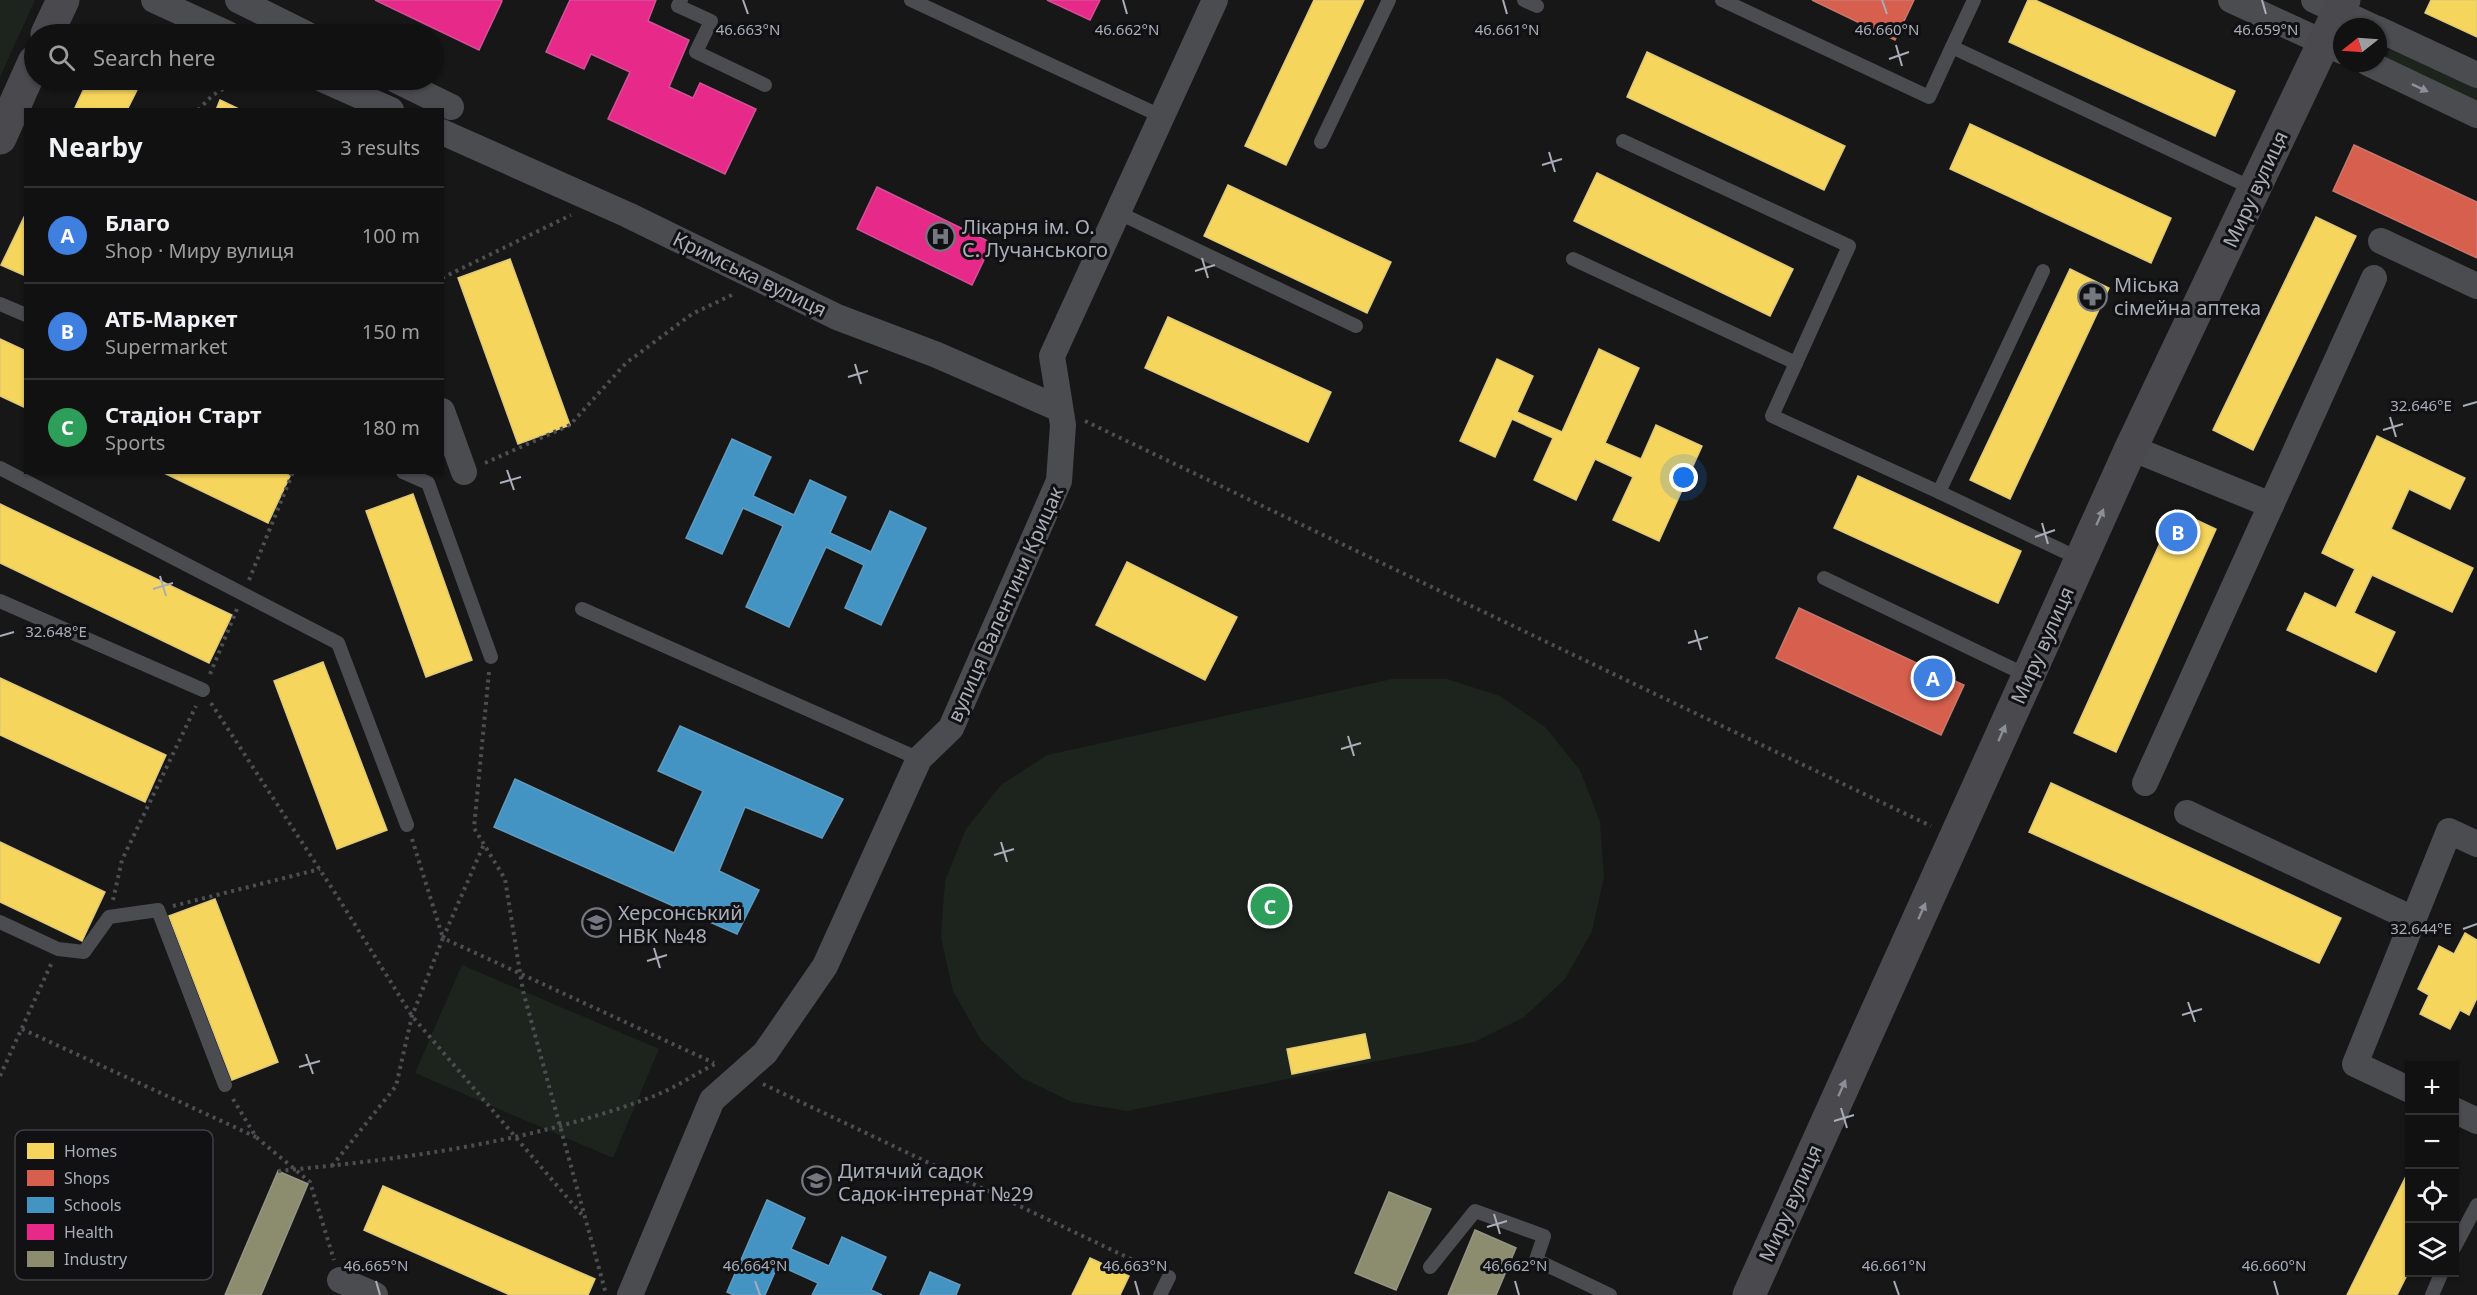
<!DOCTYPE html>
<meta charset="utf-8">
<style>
body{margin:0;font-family:"Noto Sans",sans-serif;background:#1e1f1f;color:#f1f3f6}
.controls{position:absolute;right:18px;bottom:18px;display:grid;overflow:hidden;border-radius:0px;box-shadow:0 2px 4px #0004}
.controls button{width:54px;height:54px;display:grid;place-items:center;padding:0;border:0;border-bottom:2px solid #303131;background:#111;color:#f1f3f6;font:30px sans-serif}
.compass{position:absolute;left:2333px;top:18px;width:54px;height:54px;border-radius:50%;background:#111;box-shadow:0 2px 4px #0004;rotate:253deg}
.you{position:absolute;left:1684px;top:478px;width:21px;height:21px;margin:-15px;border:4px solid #fff;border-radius:50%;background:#1a73e8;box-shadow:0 0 0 9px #1a73e833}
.badge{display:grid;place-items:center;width:39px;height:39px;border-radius:50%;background:#ea580c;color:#fff;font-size:20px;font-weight:700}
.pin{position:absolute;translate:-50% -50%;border:3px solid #fff;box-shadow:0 2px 6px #0006}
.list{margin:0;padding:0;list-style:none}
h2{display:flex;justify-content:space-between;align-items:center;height:78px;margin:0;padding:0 24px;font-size:26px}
h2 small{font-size:20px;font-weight:400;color:#9c9d9f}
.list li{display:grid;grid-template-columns:39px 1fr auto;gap:18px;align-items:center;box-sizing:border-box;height:96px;padding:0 24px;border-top:2px solid #303131}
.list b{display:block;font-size:22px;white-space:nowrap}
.list p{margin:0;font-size:20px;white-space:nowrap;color:#9c9d9f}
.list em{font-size:20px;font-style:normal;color:#9c9d9f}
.icon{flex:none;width:33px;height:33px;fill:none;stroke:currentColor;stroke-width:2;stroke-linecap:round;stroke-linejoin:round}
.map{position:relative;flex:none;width:2477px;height:1295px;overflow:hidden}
.search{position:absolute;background:#111;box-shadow:0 2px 4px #0004;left:24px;top:24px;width:420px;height:66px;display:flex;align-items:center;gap:15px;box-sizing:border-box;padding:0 21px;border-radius:33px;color:#9c9d9f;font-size:22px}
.panel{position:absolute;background:#111;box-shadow:0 2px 4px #0004;left:24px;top:108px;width:420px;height:366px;border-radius:0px}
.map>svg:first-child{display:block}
.green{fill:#1d241e}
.homes{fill:#f6d55c;stroke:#dfc978;stroke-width:1.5}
.shops{fill:#d6604d;stroke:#c8776d;stroke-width:1.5}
.schools{fill:#4393c3;stroke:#619bc0;stroke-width:1.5}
.health{fill:#e7298a;stroke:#d45198;stroke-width:1.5}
.industry{fill:#8c8c6e;stroke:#949684;stroke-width:1.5}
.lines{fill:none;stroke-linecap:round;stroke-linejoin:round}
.path{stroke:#4d4e52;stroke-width:4;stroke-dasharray:3 4.5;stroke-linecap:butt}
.lane{stroke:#4b4c50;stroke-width:14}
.street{stroke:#4b4c50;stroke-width:26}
.secondary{stroke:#4a4a4e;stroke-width:33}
.oneway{fill:#8c9099}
.oneway2{fill:#8c8f98}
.ticks{fill:none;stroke:#a8adb8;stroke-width:2}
.labels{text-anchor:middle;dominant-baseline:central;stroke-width:6;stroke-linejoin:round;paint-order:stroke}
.street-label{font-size:20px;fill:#a8adb8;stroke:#111113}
.poi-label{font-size:20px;fill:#a8adb8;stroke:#111113;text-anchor:start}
.key{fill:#111113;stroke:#3e4045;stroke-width:1.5}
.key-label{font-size:16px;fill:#a8adb8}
.ticks-label{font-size:15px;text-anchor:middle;fill:#a8adb8;stroke:#111113;stroke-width:6;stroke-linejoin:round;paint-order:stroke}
</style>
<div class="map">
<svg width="2477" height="1295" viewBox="0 0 2477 1295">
<rect width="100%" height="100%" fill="#171717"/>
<!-- green -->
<g class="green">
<path d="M0,0H35L0,77Z"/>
<path d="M2391,46L2477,86V102L2385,59Z"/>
<path d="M1392,679H1447L1500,696L1545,727L1580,770L1600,822L1604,877L1592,931L1565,979L1524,1017L1474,1042L1127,1111L1072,1102L1022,1078L981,1040L953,991L941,937L945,881L966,829L1001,785L1047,755Z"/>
<path d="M462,965L659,1049L613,1158L415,1073Z"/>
</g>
<!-- homes -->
<g class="homes">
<path d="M1314,0H1364L1286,165L1245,146Z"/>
<path d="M2028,0H2035L2235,91L2215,136L2009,42Z"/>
<path d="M2431,0H2477V37L2425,13Z"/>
<path d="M1647,52L1845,146L1824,190L1627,97Z"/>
<path d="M88,80H142L127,110H74Z"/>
<path d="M220,100L241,110H216Z"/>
<path d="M1970,124L2171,218L2151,263L1950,169Z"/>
<path d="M1597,173L1793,269L1770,316L1574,221Z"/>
<path d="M1228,185L1391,262L1367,313L1204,236Z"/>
<path d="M26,213V276L1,265Z"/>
<path d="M2316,217L2356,236L2253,450L2213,430Z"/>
<path d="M510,259L570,425L518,444L458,278Z"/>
<path d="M2070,269L2109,288L2010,499L1970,480Z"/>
<path d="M1168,317L1331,392L1308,442L1145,368Z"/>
<path d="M0,339L26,351V408L0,396Z"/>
<path d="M1599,349L1639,368L1605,443L1641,459L1656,425L1702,446L1659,541L1613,520L1633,477L1595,459L1576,500L1534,480L1553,438L1512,419L1495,457L1460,441L1497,359L1533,376L1517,412L1562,432Z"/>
<path d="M2377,436L2465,478L2450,509L2409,489L2391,529L2473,568L2452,612L2372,575L2354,613L2395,632L2376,672L2287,630L2305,593L2336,608L2355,569L2322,553Z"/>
<path d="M162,472H284L290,476L268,523Z"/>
<path d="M1858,476L2021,551L1998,603L1834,528Z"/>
<path d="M413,494L472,660L426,677L366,511Z"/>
<path d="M0,504L232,615L209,663L0,563Z"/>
<path d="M2175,510L2216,529L2116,752L2074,733Z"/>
<path d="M1127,562L1237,617L1205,680L1096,625Z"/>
<path d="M323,662L387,830L337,849L274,681Z"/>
<path d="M0,678L166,755L145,802L0,735Z"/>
<path d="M2051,783L2341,918L2319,963L2029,832Z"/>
<path d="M0,842L105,892L82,941L0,902Z"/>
<path d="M215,899L278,1062L232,1080L169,916Z"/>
<path d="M2465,933L2477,940V998L2469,1015L2460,1010L2450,1029L2420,1014L2429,995L2418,989L2439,946L2454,954Z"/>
<path d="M1365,1034L1370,1058L1292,1074L1287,1049Z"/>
<path d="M2410,1168V1269L2397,1295H2347Z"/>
<path d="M383,1186L595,1279L588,1295H510L364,1230Z"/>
<path d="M1090,1258L1129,1276L1120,1295H1072Z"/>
</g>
<!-- shops -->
<g class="shops">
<path d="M1812,0H1914L1895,40Z"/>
<path d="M2354,145L2477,202V258L2333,191Z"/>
<path d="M1799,608L1964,685L1941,735L1776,658Z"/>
</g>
<!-- schools -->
<g class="schools">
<path d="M732,439L771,457L753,496L794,515L810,480L846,497L830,533L871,552L890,511L926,528L881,625L845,608L864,565L826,547L789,627L746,607L783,526L743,508L722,554L686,538Z"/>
<path d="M680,726L843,799L822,838L745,807L719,871L759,890L737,934L494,827L515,779L674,853L703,791L658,771Z"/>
<path d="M767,1200L805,1218L791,1249L829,1266L842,1237L886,1257L871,1290L882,1295H812L818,1283L778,1265L765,1295H734L727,1292Z"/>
<path d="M930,1272L960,1285L956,1295H920Z"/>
</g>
<!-- health -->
<g class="health">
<path d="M375,0H500L502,1L479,50Z"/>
<path d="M570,0H656L648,21L689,40L669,87L693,98L700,83L756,109L725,174L608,119L630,72L591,54L584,69L546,52Z"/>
<path d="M1047,0H1100L1090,20Z"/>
<path d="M877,187L992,243L972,285L857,229Z"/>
</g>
<!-- industry -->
<g class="industry">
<path d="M278,1171L308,1184L261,1295H225Z"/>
<path d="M1389,1192L1431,1209L1396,1290L1355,1273Z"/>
<path d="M1475,1230L1516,1248L1496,1295H1448Z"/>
</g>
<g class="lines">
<!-- path -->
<g class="path">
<path d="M198,110L213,95L239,80"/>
<path d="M442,278L571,215"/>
<path d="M1085,421L1931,826"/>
<path d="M485,463L570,425L626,363L692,314L736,293"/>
<path d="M249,580L293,472"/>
<path d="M489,672L474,828L505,879L523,991L606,1294"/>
<path d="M210,674L237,609"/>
<path d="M211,703L339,899L412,1016L583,1216"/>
<path d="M412,839L443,938"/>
<path d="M113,900L122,860L196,706"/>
<path d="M173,906L320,869"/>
<path d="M443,938L484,844"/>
<path d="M22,1029L256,1137"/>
<path d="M0,1076L52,962"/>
<path d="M763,1084L1154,1270"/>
<path d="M233,1099L256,1137L310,1182L334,1260"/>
<path d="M332,1166L396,1086L412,1016L443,938L714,1063"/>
<path d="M278,1171C406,1159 533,1142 654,1096C675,1088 695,1074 715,1064L717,1065"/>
</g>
<!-- lane -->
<g class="lane">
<path d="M681,0L678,6L711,21L696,52L765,85"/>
<path d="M911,0L1163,117"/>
<path d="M1524,0L1537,6"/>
<path d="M1722,0L1929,97L1952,47"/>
<path d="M1974,0L1952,47L2254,189"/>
<path d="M1623,141L1849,246L1772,416L1939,492"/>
<path d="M1321,142L1389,0"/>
<path d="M1119,213L1356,326"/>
<path d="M1573,259L1796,363"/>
<path d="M2043,271L1939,492L2080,559"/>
<path d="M0,304L26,315"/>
<path d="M0,468L338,643L407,825"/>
<path d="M403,472L428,483L491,657"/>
<path d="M1824,578L2028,676"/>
<path d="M0,601L203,690"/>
<path d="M582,609L919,759"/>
<path d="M0,922L58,949L84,952L109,917L158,910L225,1085"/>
<path d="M2454,1248L2477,1205"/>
<path d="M1430,1267L1475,1211L1544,1236L1536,1260L1610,1295"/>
<path d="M1160,1295L1169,1277"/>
<path d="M2432,1295L2442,1272"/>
</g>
<!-- street -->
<g class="street">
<path d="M154,0L228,34"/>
<path d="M238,0L306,34"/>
<path d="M2231,0L2342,51"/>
<path d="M2314,0L2373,27"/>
<path d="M2378,29L2477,75"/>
<path d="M2368,63L2477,115"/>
<path d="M324,80L391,110"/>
<path d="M396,80L451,107"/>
<path d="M442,132L628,215L837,317L937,355L1060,409"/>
<path d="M2381,241L2477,286"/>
<path d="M442,411L464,472"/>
<path d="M2131,448L2271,505"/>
<path d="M2145,783L2374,278"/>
<path d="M2187,813L2413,919"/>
<path d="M2410,1090L2355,1064L2449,831L2477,844"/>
<path d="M2454,1110L2477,1121"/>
<path d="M340,1280L375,1295"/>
<path d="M630,1295L712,1100L765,1053L825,966L919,759L951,728L1059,481L1063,425L1052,356L1215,0"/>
</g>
<!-- secondary -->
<g class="secondary">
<path d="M47,34L63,0"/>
<path d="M0,138L34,62"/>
<path d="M1749,1295L2131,448L2344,0"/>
</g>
</g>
<!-- one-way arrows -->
<defs><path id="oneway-solid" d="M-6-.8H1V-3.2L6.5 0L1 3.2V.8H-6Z" transform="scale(1.5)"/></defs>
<use class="oneway" href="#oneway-solid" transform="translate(2420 88) rotate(25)"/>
<g class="oneway2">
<use href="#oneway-solid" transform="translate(2100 517) rotate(-66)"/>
<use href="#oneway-solid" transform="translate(2002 733) rotate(-66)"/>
<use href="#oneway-solid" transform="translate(1922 911) rotate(-66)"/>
<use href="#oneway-solid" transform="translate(1842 1088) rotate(-66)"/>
</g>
<!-- ticks -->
<path class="ticks" d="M743,0L748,14M1123,0L1127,14M1503,0L1507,14M1882,0L1887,14M2262,0L2266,14M1896,45L1902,66M1889,59L1909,52M1549,152L1555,172M1542,165L1562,159M1202,258L1208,278M1195,271L1215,265M855,364L861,384M848,377L868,371M2463,406L2477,402M2390,417L2396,437M2383,430L2403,424M507,470L514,490M500,483L521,477M2042,523L2048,544M2035,537L2055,530M160,576L166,596M153,589L173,583M1695,630L1701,650M0,636L14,632M1688,643L1708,637M1348,736L1354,756M1341,749L1361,743M1001,842L1007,862M994,855L1014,849M2463,929L2477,924M654,948L660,968M647,961L667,955M2188,1002L2195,1022M2182,1015L2202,1009M306,1054L313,1074M299,1067L320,1061M1841,1108L1847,1128M1834,1121L1854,1115M1494,1214L1500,1234M1487,1227L1507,1221M376,1281L380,1295M755,1281L760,1295M1135,1281L1139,1295M1515,1281L1519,1295M1894,1281L1899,1295M2274,1281L2278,1295"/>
<!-- icons -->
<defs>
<symbol id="hospital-ring" viewBox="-11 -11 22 22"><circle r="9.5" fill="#111113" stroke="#757880" stroke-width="1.5"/><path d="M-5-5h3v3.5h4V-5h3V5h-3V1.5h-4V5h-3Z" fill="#757880"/></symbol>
<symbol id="pharmacy-ring" viewBox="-11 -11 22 22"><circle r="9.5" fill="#111113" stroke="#757880" stroke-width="1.5"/><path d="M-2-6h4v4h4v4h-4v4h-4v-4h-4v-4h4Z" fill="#757880"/></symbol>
<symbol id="school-ring" viewBox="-11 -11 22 22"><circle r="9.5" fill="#111113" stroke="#757880" stroke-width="1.5"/><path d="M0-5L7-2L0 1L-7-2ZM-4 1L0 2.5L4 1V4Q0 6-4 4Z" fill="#757880"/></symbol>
</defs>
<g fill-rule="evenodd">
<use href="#hospital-ring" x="924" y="220" width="33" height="33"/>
<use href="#pharmacy-ring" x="2076" y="280" width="33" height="33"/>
<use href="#school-ring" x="580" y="906" width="33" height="33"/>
<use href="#school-ring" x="800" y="1164" width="33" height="33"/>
</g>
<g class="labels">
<!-- street labels -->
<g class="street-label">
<text transform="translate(2255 189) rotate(-65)">Миру вулиця</text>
<text transform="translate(750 274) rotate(26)">Кримська вулиця</text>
<text transform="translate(1005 604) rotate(-66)">вулиця Валентини Крицак</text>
<text transform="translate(2042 645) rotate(-66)">Миру вулиця</text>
<text transform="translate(1790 1203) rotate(-66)">Миру вулиця</text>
</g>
<!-- poi labels -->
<g class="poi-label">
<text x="962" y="226">Лікарня ім. О.<tspan x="962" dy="23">С. Лучанського</tspan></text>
<text x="2114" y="284">Міська<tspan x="2114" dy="23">сімейна аптека</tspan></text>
<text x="618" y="912">Херсонський<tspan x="618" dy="23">НВК №48</tspan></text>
<text x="838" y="1170">Дитячий садок<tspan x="838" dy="23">Садок-інтернат №29</tspan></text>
</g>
</g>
<!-- legend -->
<rect x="15" y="1130" width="198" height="150" rx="9" class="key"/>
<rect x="27" y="1143" width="27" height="16" fill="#f6d55c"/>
<rect x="27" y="1170" width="27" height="16" fill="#d6604d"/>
<rect x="27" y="1197" width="27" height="16" fill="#4393c3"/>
<rect x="27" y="1224" width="27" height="16" fill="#e7298a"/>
<rect x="27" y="1251" width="27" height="16" fill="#8c8c6e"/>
<g class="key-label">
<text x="64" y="1157">Homes</text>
<text x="64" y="1184">Shops</text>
<text x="64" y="1211">Schools</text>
<text x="64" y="1238">Health</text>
<text x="64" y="1265">Industry</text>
</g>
<g class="ticks-label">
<text x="748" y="35">46.663°N</text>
<text x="1127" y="35">46.662°N</text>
<text x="1507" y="35">46.661°N</text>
<text x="1887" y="35">46.660°N</text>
<text x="2266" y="35">46.659°N</text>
<text x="2421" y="411">32.646°E</text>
<text x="56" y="637">32.648°E</text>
<text x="2421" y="934">32.644°E</text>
<text x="376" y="1271">46.665°N</text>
<text x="755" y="1271">46.664°N</text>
<text x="1135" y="1271">46.663°N</text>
<text x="1515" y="1271">46.662°N</text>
<text x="1894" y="1271">46.661°N</text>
<text x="2274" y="1271">46.660°N</text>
</g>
</svg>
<div class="controls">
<button>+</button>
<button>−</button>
<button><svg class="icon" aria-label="locate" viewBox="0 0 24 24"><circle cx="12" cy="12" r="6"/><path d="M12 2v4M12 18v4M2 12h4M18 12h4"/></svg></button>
<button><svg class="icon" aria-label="layers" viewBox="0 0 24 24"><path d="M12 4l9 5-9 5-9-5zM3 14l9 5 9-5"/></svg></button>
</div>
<svg class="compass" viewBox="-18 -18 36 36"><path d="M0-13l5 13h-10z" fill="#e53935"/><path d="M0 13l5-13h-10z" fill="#9c9d9f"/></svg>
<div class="you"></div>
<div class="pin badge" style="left:1933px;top:678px;background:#3f7fe0">A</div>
<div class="pin badge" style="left:2178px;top:532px;background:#3f7fe0">B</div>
<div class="pin badge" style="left:1270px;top:906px;background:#2e9e5b">C</div>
<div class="search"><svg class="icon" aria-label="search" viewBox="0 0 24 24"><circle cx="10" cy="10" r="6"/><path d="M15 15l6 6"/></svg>Search here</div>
<section class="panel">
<h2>Nearby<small>3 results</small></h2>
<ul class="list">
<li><span class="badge" style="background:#3f7fe0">A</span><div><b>Благо</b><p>Shop · Миру вулиця</p></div><em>100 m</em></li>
<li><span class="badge" style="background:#3f7fe0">B</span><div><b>АТБ-Маркет</b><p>Supermarket</p></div><em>150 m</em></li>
<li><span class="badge" style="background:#2e9e5b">C</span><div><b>Стадіон Старт</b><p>Sports</p></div><em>180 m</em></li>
</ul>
</section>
</div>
